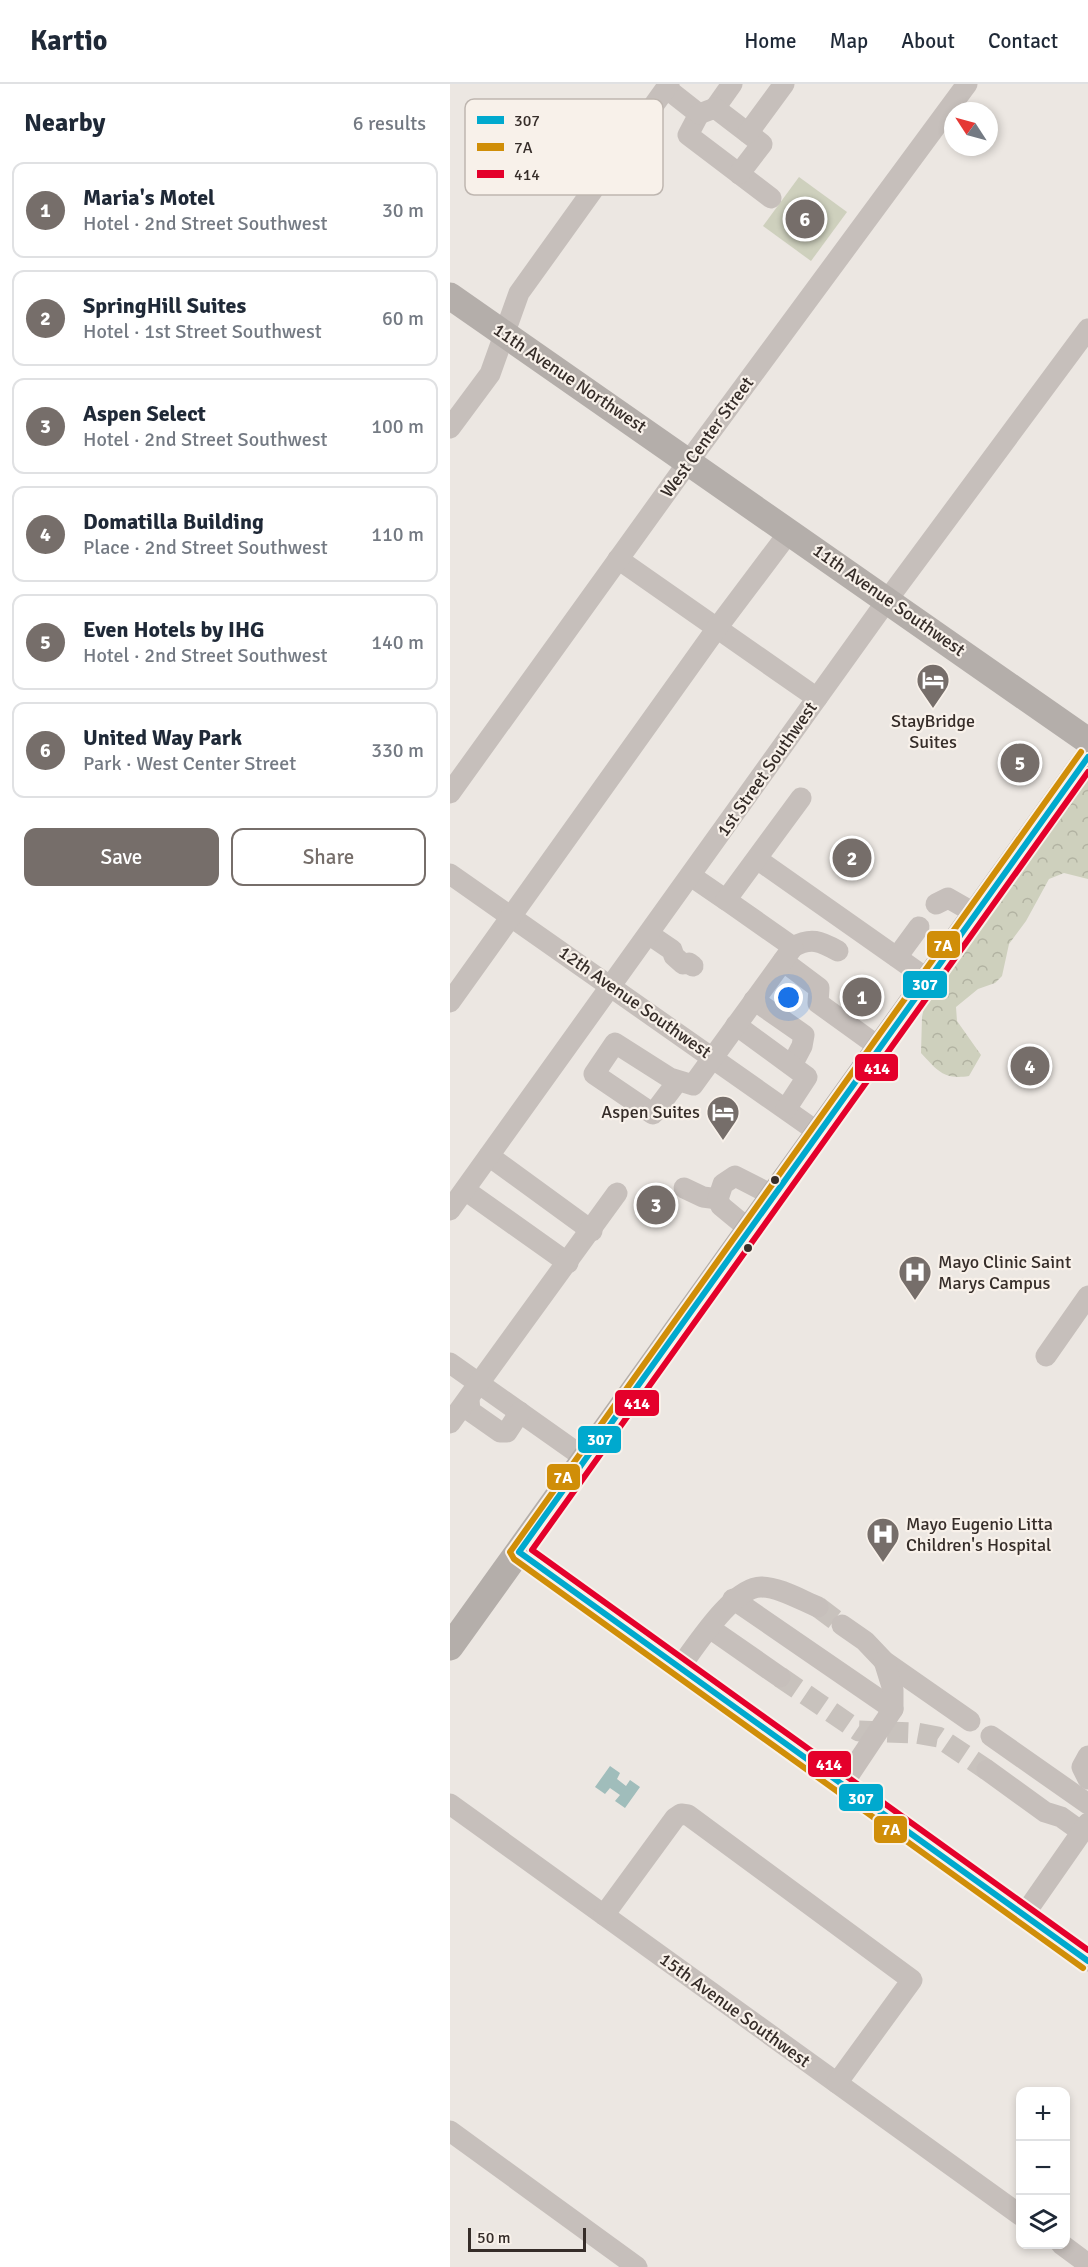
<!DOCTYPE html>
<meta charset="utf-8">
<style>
body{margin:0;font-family:Signika,sans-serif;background:#f2f2f3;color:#1f2937}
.controls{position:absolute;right:18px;bottom:18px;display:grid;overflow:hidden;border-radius:12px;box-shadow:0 3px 9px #0003}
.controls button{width:54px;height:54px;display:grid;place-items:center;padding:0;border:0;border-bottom:2px solid #e0e1e3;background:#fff;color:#1f2937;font:30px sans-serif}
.compass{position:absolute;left:494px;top:18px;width:54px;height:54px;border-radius:50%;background:#fff;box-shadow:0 3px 9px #0003;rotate:306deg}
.scale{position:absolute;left:18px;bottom:15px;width:118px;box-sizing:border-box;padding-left:6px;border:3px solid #362d29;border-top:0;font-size:16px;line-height:21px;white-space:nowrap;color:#362d29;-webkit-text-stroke:4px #f8f1ea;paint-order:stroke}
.you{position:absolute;left:339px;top:914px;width:21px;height:21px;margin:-15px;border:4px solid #fff;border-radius:50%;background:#1a73e8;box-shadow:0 0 0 9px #1a73e833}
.badge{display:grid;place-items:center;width:39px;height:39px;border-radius:50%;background:#766e6a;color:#fff;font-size:20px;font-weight:700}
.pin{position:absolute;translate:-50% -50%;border:3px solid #fff;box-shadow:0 2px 6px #0006}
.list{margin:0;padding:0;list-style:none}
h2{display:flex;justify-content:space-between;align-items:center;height:78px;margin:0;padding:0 24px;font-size:26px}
h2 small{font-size:20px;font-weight:400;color:#747a83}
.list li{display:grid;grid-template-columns:39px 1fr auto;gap:18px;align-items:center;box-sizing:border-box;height:96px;margin:0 12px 12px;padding:0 12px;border:2px solid #e0e1e3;border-radius:12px}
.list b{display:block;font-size:22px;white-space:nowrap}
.list p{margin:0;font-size:20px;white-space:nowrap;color:#747a83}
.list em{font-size:20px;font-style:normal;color:#747a83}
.actions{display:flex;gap:12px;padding:18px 24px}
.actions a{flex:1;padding:14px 0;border:2px solid #766e6a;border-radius:12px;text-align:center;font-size:21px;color:#766e6a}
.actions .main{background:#766e6a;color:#fff}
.icon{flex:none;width:33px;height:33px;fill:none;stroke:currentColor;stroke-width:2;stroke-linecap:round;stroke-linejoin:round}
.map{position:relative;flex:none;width:638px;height:2183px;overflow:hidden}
header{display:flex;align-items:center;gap:36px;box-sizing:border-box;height:84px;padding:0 30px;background:#fff;border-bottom:2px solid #e0e1e3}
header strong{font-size:28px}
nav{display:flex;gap:33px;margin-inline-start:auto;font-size:21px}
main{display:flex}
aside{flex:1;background:#fff}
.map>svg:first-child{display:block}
.green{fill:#ced0bd}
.forest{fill:url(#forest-crowns)}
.water{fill:#a0bdbb}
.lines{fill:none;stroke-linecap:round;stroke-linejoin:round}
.minor-tunnel{stroke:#c8c2bd;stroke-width:21;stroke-dasharray:21 10;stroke-linecap:butt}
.minor{stroke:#c6bfbb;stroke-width:21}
.major{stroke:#b4aeaa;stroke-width:27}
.bus-1-casing{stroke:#f8f1ea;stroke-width:10}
.bus-2-casing{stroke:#f8f1ea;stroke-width:10}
.bus-3-casing{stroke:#f8f1ea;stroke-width:10}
.bus-1{stroke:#00a9ce;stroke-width:6}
.bus-2{stroke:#d08e08;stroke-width:6}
.bus-3{stroke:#e4002b;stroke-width:6}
.bus-dot{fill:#362d29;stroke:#f8f1ea;stroke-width:2}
.labels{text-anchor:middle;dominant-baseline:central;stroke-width:4.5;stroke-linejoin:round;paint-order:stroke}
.street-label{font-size:18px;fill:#362d29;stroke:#f8f1ea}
.poi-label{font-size:18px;fill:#362d29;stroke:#f8f1ea;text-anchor:start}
.key{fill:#f8f1ea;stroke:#beb6b0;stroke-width:1.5}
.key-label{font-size:16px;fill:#362d29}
.line-badge{stroke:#f8f1ea;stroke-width:2}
.badge-label{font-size:16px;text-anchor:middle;font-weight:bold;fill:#fff}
</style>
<header>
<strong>Kartio</strong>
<nav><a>Home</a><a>Map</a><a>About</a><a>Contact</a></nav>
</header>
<main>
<aside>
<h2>Nearby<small>6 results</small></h2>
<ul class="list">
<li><span class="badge">1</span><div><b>Maria's Motel</b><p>Hotel · 2nd Street Southwest</p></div><em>30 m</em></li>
<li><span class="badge">2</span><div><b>SpringHill Suites</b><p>Hotel · 1st Street Southwest</p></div><em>60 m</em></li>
<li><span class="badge">3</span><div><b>Aspen Select</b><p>Hotel · 2nd Street Southwest</p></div><em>100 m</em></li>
<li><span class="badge">4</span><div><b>Domatilla Building</b><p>Place · 2nd Street Southwest</p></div><em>110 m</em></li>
<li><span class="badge">5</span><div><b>Even Hotels by IHG</b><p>Hotel · 2nd Street Southwest</p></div><em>140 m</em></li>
<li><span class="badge">6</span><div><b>United Way Park</b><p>Park · West Center Street</p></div><em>330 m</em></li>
</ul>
<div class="actions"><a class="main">Save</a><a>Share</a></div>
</aside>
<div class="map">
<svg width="638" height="2183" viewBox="0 0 638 2183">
<defs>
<pattern id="forest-crowns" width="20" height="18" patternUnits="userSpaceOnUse" patternTransform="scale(1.5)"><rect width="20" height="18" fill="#ced0bd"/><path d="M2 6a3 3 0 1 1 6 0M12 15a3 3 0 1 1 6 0" fill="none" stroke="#b2b3a2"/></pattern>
</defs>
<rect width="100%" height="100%" fill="#ece7e2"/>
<!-- green -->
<path class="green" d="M349,93L397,128L361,177L313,142Z"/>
<!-- forest -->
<path class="forest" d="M638,692V795L614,789L599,795L576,837L559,860L552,892L545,899L528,905L506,923L507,937L531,971L519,992C493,996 487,986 471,969L472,933L477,909Z"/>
<!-- water -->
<path class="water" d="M160,1682L170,1689L167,1695L176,1702L180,1696L190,1703L175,1724L165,1717L170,1711L160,1704L155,1710L145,1703Z"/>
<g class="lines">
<!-- minor-tunnel -->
<g class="minor-tunnel">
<path d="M368,1523L392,1541"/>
<path d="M330,1593L409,1647L466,1649L488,1653L537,1686"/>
</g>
<!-- minor -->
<g class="minor">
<path d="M216,4L249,30L238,51L321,114"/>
<path d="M265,24L282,0"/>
<path d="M249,30L265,24L312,60L289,90"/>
<path d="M298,49L334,0"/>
<path d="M0,344L40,290L69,209L219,0"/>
<path d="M168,475L367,614"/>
<path d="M0,709L239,377L517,0"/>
<path d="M307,775L479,896"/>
<path d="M0,790L369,1049"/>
<path d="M241,792L276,816"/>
<path d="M486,820L498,814L526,830"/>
<path d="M200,851L222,866L224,872L233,880L239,879L243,882"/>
<path d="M343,863C361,853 370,857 388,867"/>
<path d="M447,873L469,843"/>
<path d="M333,877L369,904L368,919L429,963"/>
<path d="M304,916L354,951L352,962L342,981"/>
<path d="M0,918L267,544L340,447"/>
<path d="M286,941L357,993L336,1025"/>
<path d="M227,998L203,1030L144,990L165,959L220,994L243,1001L343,863L276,816L351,714"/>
<path d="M39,1072L142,1147"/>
<path d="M234,1104L253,1113L268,1115"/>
<path d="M15,1106L118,1179"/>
<path d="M0,1126L438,515L638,245"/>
<path d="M300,1146L271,1122L268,1115L273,1100L285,1092L324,1112"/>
<path d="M596,1272L638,1212"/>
<path d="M0,1279L136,1375"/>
<path d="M19,1316L20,1327L50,1348H57L70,1328"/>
<path d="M0,1339L167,1109"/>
<path d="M69,1468L638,1877"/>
<path d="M283,1515L443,1625"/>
<path d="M392,1541L415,1557L434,1577L520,1637"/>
<path d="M261,1545L330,1593"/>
<path d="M230,1583C246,1562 283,1503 311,1503C329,1503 351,1516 368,1523"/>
<path d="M541,1652L638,1720"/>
<path d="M638,1672L632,1683L638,1695"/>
<path d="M537,1686L595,1728L611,1733L632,1748"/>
<path d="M393,1700L443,1625V1606L434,1577"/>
<path d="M0,1720L570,2131"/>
<path d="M154,1831L225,1734L231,1730L238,1731L462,1896L387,1999"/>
<path d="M574,1831L638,1739"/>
<path d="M0,2047L187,2183"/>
<path d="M611,2160L638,2180"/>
</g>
<!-- major -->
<g class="major">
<path d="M0,212L638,657"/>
<path d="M0,1563L638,673"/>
</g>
<defs>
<path id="bus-1" d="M638,673L69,1468L638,1877"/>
<path id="bus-2" d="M631,668L60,1468L64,1475L633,1884"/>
<path id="bus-3" d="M638,688L82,1466L638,1866"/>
</defs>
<!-- bus-1 casing -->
<use href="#bus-1" class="bus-1-casing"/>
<!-- bus-2 casing -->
<use href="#bus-2" class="bus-2-casing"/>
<!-- bus-3 casing -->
<use href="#bus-3" class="bus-3-casing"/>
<!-- bus-1 -->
<use href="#bus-1" class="bus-1"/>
<!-- bus-2 -->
<use href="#bus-2" class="bus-2"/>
<!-- bus-3 -->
<use href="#bus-3" class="bus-3"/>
</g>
<!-- icons -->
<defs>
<symbol id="hotel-pin" viewBox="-11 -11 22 30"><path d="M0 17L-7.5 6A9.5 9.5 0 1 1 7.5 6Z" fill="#766e6a" stroke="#f8f1ea"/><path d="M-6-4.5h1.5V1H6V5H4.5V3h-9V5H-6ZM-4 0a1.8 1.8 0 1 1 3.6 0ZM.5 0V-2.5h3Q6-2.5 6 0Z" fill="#fff"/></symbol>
<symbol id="hospital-pin" viewBox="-11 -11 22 30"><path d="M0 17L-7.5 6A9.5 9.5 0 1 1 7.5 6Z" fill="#766e6a" stroke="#f8f1ea"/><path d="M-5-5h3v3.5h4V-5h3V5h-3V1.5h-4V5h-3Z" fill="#fff"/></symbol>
</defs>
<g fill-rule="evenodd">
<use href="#hotel-pin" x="464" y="577" width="38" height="52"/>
<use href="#hotel-pin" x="254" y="1009" width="38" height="52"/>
<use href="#hospital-pin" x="446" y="1169" width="38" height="52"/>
<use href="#hospital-pin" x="414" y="1431" width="38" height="52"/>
</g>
<!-- markers -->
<g class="bus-dot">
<circle cx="325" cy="1096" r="5"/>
<circle cx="298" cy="1164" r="5"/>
</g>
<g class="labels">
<!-- street labels -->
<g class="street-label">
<text transform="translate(120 294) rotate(34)">11th Avenue Northwest</text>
<text transform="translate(257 353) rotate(-54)">West Center Street</text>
<text transform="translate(439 516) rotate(35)">11th Avenue Southwest</text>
<text transform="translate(317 685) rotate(-55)">1st Street Southwest</text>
<text transform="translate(185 918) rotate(35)">12th Avenue Southwest</text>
<text transform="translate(285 1926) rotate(36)">15th Avenue Southwest</text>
</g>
<!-- poi labels -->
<g class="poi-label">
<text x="483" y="637" text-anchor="middle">StayBridge<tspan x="483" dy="21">Suites</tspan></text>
<text x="250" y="1028" text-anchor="end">Aspen Suites</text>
<text x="488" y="1178">Mayo Clinic Saint<tspan x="488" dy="21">Marys Campus</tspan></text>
<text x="456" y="1440">Mayo Eugenio Litta<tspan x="456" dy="21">Children's Hospital</tspan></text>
</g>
</g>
<!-- legend -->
<rect x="15" y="15" width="198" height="96" rx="9" class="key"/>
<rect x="27" y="32" width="27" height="8" fill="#00a9ce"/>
<rect x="27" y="59" width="27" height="8" fill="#d08e08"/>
<rect x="27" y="86" width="27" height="8" fill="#e4002b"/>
<g class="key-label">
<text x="64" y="42">307</text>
<text x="64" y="69">7A</text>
<text x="64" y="96">414</text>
</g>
<g class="line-badge">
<rect x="476" y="846" width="35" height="29" rx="6" fill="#d08e08"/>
<rect x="452" y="886" width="46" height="29" rx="6" fill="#00a9ce"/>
<rect x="404" y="969" width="45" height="29" rx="6" fill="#e4002b"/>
<rect x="164" y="1305" width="46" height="28" rx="6" fill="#e4002b"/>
<rect x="127" y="1341" width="45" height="29" rx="6" fill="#00a9ce"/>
<rect x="96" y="1379" width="35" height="28" rx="6" fill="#d08e08"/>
<rect x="357" y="1666" width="45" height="28" rx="6" fill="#e4002b"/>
<rect x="388" y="1699" width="46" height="29" rx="6" fill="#00a9ce"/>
<rect x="423" y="1731" width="35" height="29" rx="6" fill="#d08e08"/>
</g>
<g class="badge-label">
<text x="493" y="867">7A</text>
<text x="475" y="906">307</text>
<text x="427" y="990">414</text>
<text x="187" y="1325">414</text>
<text x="150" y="1361">307</text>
<text x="113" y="1399">7A</text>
<text x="379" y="1686">414</text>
<text x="411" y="1720">307</text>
<text x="441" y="1751">7A</text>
</g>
</svg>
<div class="controls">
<button>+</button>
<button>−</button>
<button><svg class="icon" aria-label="layers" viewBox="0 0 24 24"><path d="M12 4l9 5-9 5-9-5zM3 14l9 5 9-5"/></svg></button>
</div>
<svg class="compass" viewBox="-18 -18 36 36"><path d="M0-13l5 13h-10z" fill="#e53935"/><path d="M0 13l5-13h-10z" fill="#747a83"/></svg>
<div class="scale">50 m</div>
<div class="you"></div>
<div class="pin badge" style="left:412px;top:913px">1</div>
<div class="pin badge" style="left:402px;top:774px">2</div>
<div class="pin badge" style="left:206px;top:1121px">3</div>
<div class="pin badge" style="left:580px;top:982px">4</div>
<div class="pin badge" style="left:570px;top:679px">5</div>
<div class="pin badge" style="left:355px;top:135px">6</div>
</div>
</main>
